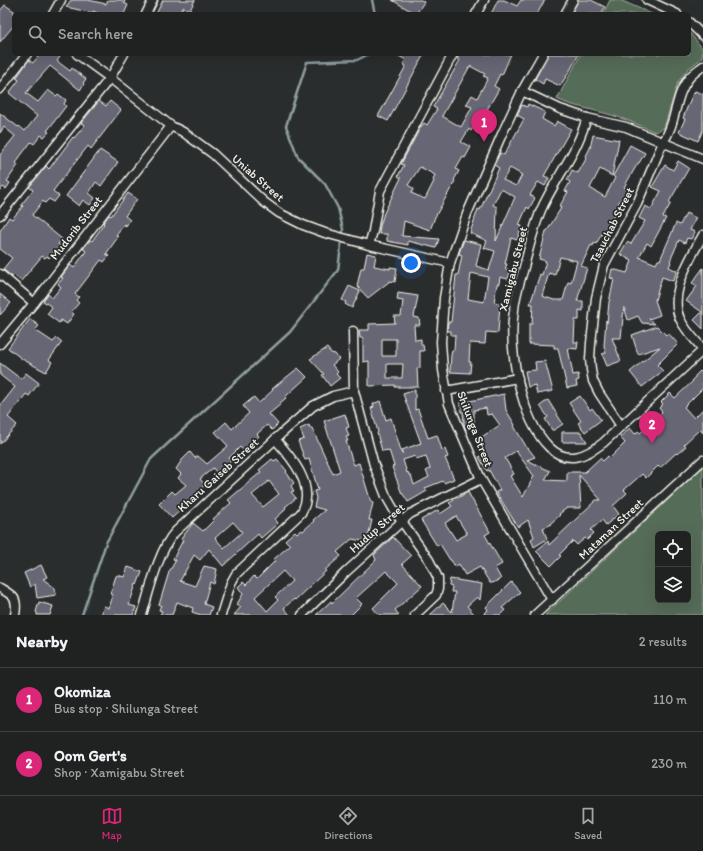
<!DOCTYPE html>
<meta charset="utf-8">
<style>
body{margin:0;font-family:Itim,sans-serif;background:#2d2f2f;color:#f1f3f6}
.controls{position:absolute;right:12px;bottom:12px;display:grid;overflow:hidden;border-radius:6px;box-shadow:0 4px 16px #0002}
.controls button{width:36px;height:36px;display:grid;place-items:center;padding:0;border:0;border-bottom:1px solid #3d3f40;background:#202222;color:#f1f3f6;font:20px sans-serif}
.you{position:absolute;left:411px;top:263px;width:14px;height:14px;margin:-10px;border:3px solid #fff;border-radius:50%;background:#1a73e8;box-shadow:0 0 0 6px #1a73e833}
.badge{display:grid;place-items:center;width:26px;height:26px;border-radius:50%;background:#db2777;color:#fff;font-size:13px;font-weight:700}
.pin{position:absolute;translate:-50% -33px;filter:drop-shadow(0 1px 2px #0008)}
.pin::after{content:'';position:absolute;top:21px;width:14px;height:12px;background:inherit;clip-path:polygon(0 0,100% 0,50% 100%)}
.list{margin:0;padding:0;list-style:none}
h2{display:flex;justify-content:space-between;align-items:center;height:52px;margin:0;padding:0 16px;font-size:17px}
h2 small{font-size:13px;font-weight:400;color:#a2a4a5}
.list li{display:grid;grid-template-columns:26px 1fr auto;gap:12px;align-items:center;box-sizing:border-box;height:64px;padding:0 16px;border-top:1px solid #3d3f40}
.list b{display:block;font-size:15px;white-space:nowrap}
.list p{margin:0;font-size:13px;white-space:nowrap;color:#a2a4a5}
.list em{font-size:13px;font-style:normal;color:#a2a4a5}
.icon{flex:none;width:22px;height:22px;fill:none;stroke:currentColor;stroke-width:2;stroke-linecap:round;stroke-linejoin:round}
.map{position:relative;flex:none;width:703px;height:615px;overflow:hidden}
.search{position:absolute;background:#202222;box-shadow:0 4px 16px #0002;left:12px;right:12px;top:12px;height:44px;display:flex;align-items:center;gap:10px;box-sizing:border-box;padding:0 14px;border-radius:6px;color:#a2a4a5;font-size:15px}
.sheet{height:180px;background:#202222}
nav{display:flex;justify-content:space-around;align-items:center;box-sizing:border-box;height:56px;border-top:1px solid #3d3f40;background:#202222;font-size:11px;color:#a2a4a5}
nav a{display:grid;justify-items:center;gap:2px}
nav .on{color:#db2777}
.map>svg:first-child{display:block}
.green{fill:#546c59;stroke:#a4aea0;fill-rule:evenodd}
.lines{fill:none;stroke-linecap:round;stroke-linejoin:round}
.stream{stroke:#8f9f9e;stroke-width:2.5}
.building{fill:#666675;stroke:#f4f1e8;fill-rule:evenodd}
.minor-casing{stroke:#f4f1e8;stroke-width:11}
.minor{stroke:#2a2d2e;stroke-width:8}
.labels{text-anchor:middle;dominant-baseline:central;stroke-width:3.5;stroke-linejoin:round;paint-order:stroke}
.street-label{font-size:12px;fill:#f4f1e8;stroke:#2a2d2e}
</style>
<div class="map">
<svg width="703" height="615" viewBox="0 0 703 615">
<rect width="100%" height="100%" fill="#2a2d2e"/>
<filter id="ink" filterUnits="userSpaceOnUse"><feTurbulence type="fractalNoise" baseFrequency=".025" numOctaves="2"/><feDisplacementMap in="SourceGraphic" scale="8" xChannelSelector="R" yChannelSelector="G"/><feConvolveMatrix kernelMatrix="1 2 1 2 8 2 1 2 1" color-interpolation-filters="sRGB"/></filter>
<g filter="url(#ink)">
<!-- green -->
<g class="green">
<path d="M610,0H620L652,14H603Z"/>
<path d="M689,32L703,49L702,58L688,69L678,82L664,128L655,132C636,123 617,116 596,111C582,107 571,106 557,99L581,54H689Z"/>
<path d="M703,467V615H545ZM658,534H688V600H658Z"/>
</g>
<g class="lines">
<!-- stream -->
<g class="stream">
<path d="M372,0L375,14"/>
<path d="M82,615L106,543L151,459L290,332L338,270L343,229L338,208L325,184L298,157L286,126L307,62L357,60L369,54"/>
</g>
</g>
<!-- building -->
<g class="building">
<path d="M71,0H88L106,4L108,0H125L124,3L128,5L124,14H100L93,11V13L66,7Z"/>
<path d="M163,0H195L190,10L183,7L179,14H156Z"/>
<path d="M392,0H421L424,2L416,14Z"/>
<path d="M498,0H504L517,6L521,0H545L537,14H491Z"/>
<path d="M578,0H591L605,7L601,14H571Z"/>
<path d="M5,5L14,11V25L0,42V11Z"/>
<path d="M40,54H56L60,57L57,61L70,71L72,68L86,79L83,83L84,84L80,90L50,66L26,93L38,102L48,90L56,96L58,94L66,100L64,104L66,106L47,131L49,132L44,137L41,135L34,144L31,142L19,158H20L16,163L18,165L7,181L10,183L6,189L3,187L0,190V155L15,136L4,127L0,133V113L18,127L19,126L25,131L37,116L9,93L19,80L16,78L29,60L33,63Z"/>
<path d="M395,54H424L388,121L378,116L406,66L403,64L406,60Z"/>
<path d="M460,54H511L502,75L500,74L494,86L499,89L482,118L485,120L480,128L475,125L471,131L469,129L461,142L471,147L465,158L463,157L456,169L459,171L454,180L455,181L435,217L430,230L404,221L402,236L439,239L436,248L408,241V245L387,241V234H379L380,226L384,213L401,178L398,176L404,165L401,164L420,128L424,123L427,125L437,109L433,107L460,60L457,59ZM470,66L485,74L483,76L488,78L477,98L472,95L466,105L472,107L461,127L442,116ZM420,167L435,175L433,180L434,181L425,199L411,193L414,189L408,185Z"/>
<path d="M548,54H579L569,72L560,86L545,79L543,84L535,79Z"/>
<path d="M695,91L703,94V130L698,141L679,132L685,119L683,118L693,93L694,94Z"/>
<path d="M99,101L106,106L110,101L121,110L91,149L88,146L53,191L59,196L54,202L49,199L45,203L43,201L32,215L62,239L58,244L60,246L55,252L54,251L49,258L47,256L45,258L42,256L21,281L14,275L12,277L3,269L12,258L0,249V231L9,217L12,219L23,206L21,205L33,190L29,187L46,166L49,169L73,137L74,138L85,125L81,123Z"/>
<path d="M528,104L545,112L542,119L554,126L557,121L571,129L544,176L549,178L545,186L538,182L530,195L535,198L529,209L527,207L519,225L522,226L517,240L511,238L505,264H507L505,269L511,270L508,279L500,277L499,284H497L494,302L500,303L498,333L486,332L485,344L470,343L469,362H471L470,373L450,372L451,355L452,350H454L455,335H451V331H447L448,322H451L456,275H458L462,255L459,254L460,250L464,240L481,244L476,266L489,270L495,251L484,248L487,241L470,233L478,209L480,210L499,168L494,165L500,153L504,155L524,119L517,115L522,105L527,107ZM510,168L522,175L516,186L503,180ZM501,189L515,197L496,241L497,207L493,205ZM471,273L488,277L484,302L468,299Z"/>
<path d="M593,135L619,140L612,176L600,169L590,188L605,197L615,178L613,176L630,145L645,153L639,163H638L624,187L630,190L625,201L621,199L613,213L615,214L608,226L611,228L607,235L603,232L596,244L594,243L593,246L591,245L581,266L587,268L577,301H583V311L579,310V320H575L574,342H578L577,349L568,348L573,375L578,374L579,380L576,381L577,386L567,388L558,348H554V345L529,344V324H532L533,304H530L540,274L542,275L546,261L539,259L546,231H547L561,208L559,207L568,192L565,191L570,182L567,180L572,170L578,173L586,159L585,158L590,148ZM560,257L577,261L571,283L568,282L563,300H554L542,296L549,273L555,275Z"/>
<path d="M100,150L118,162L101,186L96,182L89,193L95,198L90,205L83,200L79,206L66,196Z"/>
<path d="M678,161L689,168L669,202L671,203L663,217L666,218L651,246L647,243L639,257L656,264L658,260H660L676,223L680,225L686,213L696,218L690,230L695,232L691,239L687,238L685,243L679,240L670,261L671,262L669,267L677,271L673,281L662,277L655,300L660,315L649,319L655,324L642,323L638,316L628,320L624,307L621,338H612L621,361L607,366L602,354L606,353L604,346L606,320L607,323L609,302L614,279L610,278L612,269L627,273L632,261L620,254L627,242L631,244L645,221L639,218L645,206L651,209L661,191L652,187L665,165L673,170Z"/>
<path d="M128,193L137,199L125,216L130,220L126,226L124,224L116,235L118,237L106,254L109,256L104,262L101,260L75,294L79,297L76,300L79,303L71,312L74,314L67,324L61,320L59,323L47,314L52,307L43,301L48,294L52,298L61,287L58,284L63,278L61,277L70,265L74,268L86,251L83,249L90,240L92,241L104,224L103,223L109,215L111,216Z"/>
<path d="M367,253L376,255L374,266L390,269V267L397,268L395,282L390,281L368,298L357,286L361,268H364Z"/>
<path d="M703,268V329L694,320L702,312L686,301L697,286L692,283Z"/>
<path d="M349,286L360,291L352,308L345,304L346,302L342,300Z"/>
<path d="M398,293L418,296L414,317L419,318L420,325H414L415,340L421,339V345H423L424,351H420V368H417L418,387H395V385L369,386V361L363,362V338H360L359,330H369V324L395,323L394,316H401L403,301L397,300ZM382,339H396V356H382ZM387,364H403L402,378H387Z"/>
<path d="M0,294L11,303L0,315Z"/>
<path d="M30,319L39,326L35,330L53,342L57,338L62,342L49,360L52,362L46,372L22,359L8,348Z"/>
<path d="M657,326L666,335L668,333L678,344L657,365L663,371L642,387L630,372L660,347L638,354L632,335Z"/>
<path d="M327,348L331,353L335,354L339,359L332,365L338,372L336,374L340,378L330,386L322,375L324,374L310,359Z"/>
<path d="M545,361L553,391L537,394L535,385L528,387L525,371L536,370L535,362Z"/>
<path d="M0,363L21,379L26,373L39,383L29,396L26,394L8,417L17,425L0,444V406L15,387L0,375Z"/>
<path d="M298,368L307,377L285,397L286,398L280,403L281,404L269,414L278,424L272,430L267,425L257,434L259,436L254,441L256,444L246,453L240,447L229,458L231,461L217,473L213,468L200,479L205,485L191,498L194,501L188,507L186,505L172,518L159,504L172,491L175,494L186,485L178,478L181,474L176,469L182,460L190,452L195,458L198,456L207,464L228,446L215,432L226,422L232,429L249,413L243,406L254,397L259,403L273,390L272,389Z"/>
<path d="M703,370V388L684,407L694,418L703,409V433L700,429L684,444L686,446L677,454L676,453L660,468L658,466L646,478L642,474L624,490L627,493L613,506L619,514L606,525L602,520L591,530L594,533L587,540L585,538L577,545L573,541L559,555L561,556L551,566L536,551L548,541L549,545L596,500H601L579,475L581,508H567L559,514L560,515L551,523L552,524L543,528L547,539L534,547L531,539L534,537L528,520L518,527L496,492L500,490L489,470L487,471L479,457L486,453L477,440L500,425L492,414L487,415L486,408L474,410V428L466,429L464,424L463,412H461L460,403L504,394L506,410L515,425L514,426L527,448H528L535,457L527,460L550,471L545,480L567,481V472H585L600,458L603,461L608,456L610,458L625,443L620,437L630,428L635,434L638,431L640,433L662,412L659,408L663,404L661,402L670,393L675,398L693,381L692,380L695,377V376L700,371L701,372ZM516,451L534,476L523,497L510,476L514,474L505,458Z"/>
<path d="M415,390V410L418,409L428,438L437,435L442,450L445,449L448,457L445,458L454,479L444,483L443,481L425,488L427,491L408,502L403,494H402L392,467L394,466L389,450L382,451L377,433L378,432L371,408L374,407L373,404L380,401L386,420L391,418L402,454V450L421,443L403,394ZM415,456L416,459L426,456L430,469L426,471L429,477L414,485L411,475H409L408,472L407,473L403,460Z"/>
<path d="M580,396L590,410L592,408L601,420L585,432L578,423L581,421L569,403Z"/>
<path d="M548,400L563,424L554,430H552L545,419L548,417L540,406Z"/>
<path d="M345,414L349,427L346,428L349,436L346,437L348,441H346L352,460L354,465L359,463L371,502L373,503L369,520H372L367,542L352,539L337,552L341,556L325,570L326,571L295,600L294,599L284,608L290,615H234L241,607L237,604L243,594L238,587L243,582L246,585L254,576L257,579L275,561L274,559L290,545L285,540L295,531L297,533L301,530L303,531L314,521L313,520L325,510L314,507L316,498L314,491L318,490L309,459L305,460L298,441L304,439L300,429L309,425L310,428H312L333,474L340,471L324,421ZM283,571L292,581L275,597L278,600L267,611L255,597Z"/>
<path d="M562,432H581L587,442H562Z"/>
<path d="M272,459L274,461L277,459L287,471L286,472L294,483L291,486L294,491L291,492L296,498L285,507L286,508L284,510V511L275,519L278,523L276,525L261,538L258,534L223,566L209,549L200,560L194,555L180,581L195,586L204,566L217,569L214,584L210,582L204,604L212,607L209,615H201L192,612L193,608L177,602L172,615H160L162,611L159,610L161,605H159L169,572L176,560L173,559L183,540L181,539L193,523L203,531L214,520L213,519L231,503L228,500L261,472L259,470ZM269,481L279,494L263,507L252,495ZM233,522L242,532L224,548L215,538Z"/>
<path d="M468,492L490,532L485,535L502,564L495,568L501,579L492,583H490L480,567L465,575L459,564L455,567L451,560H450L440,544L437,546L421,520L438,510L440,514L452,506L449,503ZM456,516L467,534L456,540L445,523Z"/>
<path d="M393,537L411,556L402,564L422,586L395,610L399,615H379L373,608L398,583L386,571L356,598L362,604L351,615H316L331,601L332,603L376,560L374,555Z"/>
<path d="M41,565L47,577L43,579L55,588L56,595L37,598L35,584L30,587L24,573Z"/>
<path d="M128,567L142,572L137,585L136,584L129,605L136,607L133,615H101L104,606L109,608L113,595L110,594L116,576L118,575L124,577Z"/>
<path d="M450,579L482,584L480,600L477,597L467,606L475,615H430L443,603L452,612L455,592H451L452,587L449,586Z"/>
<path d="M511,582L520,592L502,608L505,610L500,615H483L488,610L486,607Z"/>
<path d="M39,602L53,606L50,615H37V613L36,612Z"/>
</g>
<g class="lines">
<defs>
<g id="minor">
<path d="M647,0L677,14"/>
<path d="M53,14L61,0"/>
<path d="M146,14L153,0"/>
<path d="M476,14L484,0"/>
<path d="M565,14L573,0"/>
<path d="M689,22L703,36"/>
<path d="M77,54L110,78L171,126L183,132L213,154L264,202L279,213L303,225L325,233L369,245L450,263"/>
<path d="M543,54L522,91L502,134L467,214L450,263L444,298L441,342L443,370L449,404L481,479L552,600"/>
<path d="M0,89L27,54"/>
<path d="M522,91L560,109L587,118L626,127L703,159"/>
<path d="M587,118C583,130 579,141 573,152C563,171 550,190 541,210C533,230 528,251 523,271C519,284 515,297 514,310C508,349 520,418 549,447C567,465 586,456 603,443L703,350"/>
<path d="M0,215L110,78L124,54"/>
<path d="M703,235C691,257 668,293 680,319C685,330 695,340 703,349"/>
<path d="M369,245L373,231L380,191L453,54"/>
<path d="M0,274L34,303"/>
<path d="M353,331L354,391L374,465L386,496L394,510L429,560L438,578V589L436,595L415,615"/>
<path d="M0,344L34,303L171,126"/>
<path d="M446,391L518,378"/>
<path d="M621,426L599,393L593,381L591,370L590,359L591,343L596,298L604,265L637,204L663,142C677,123 674,96 689,78C693,73 698,70 703,66"/>
<path d="M0,588C14,596 18,598 15,615"/>
<path d="M142,615C149,592 159,549 175,532L282,433L313,406L333,396L354,391"/>
<path d="M221,615L231,583L236,574L301,513C317,487 292,458 275,439"/>
<path d="M302,615L346,572L410,514L481,479"/>
<path d="M535,615L703,460"/>
</g>
</defs>
<!-- minor casing -->
<use href="#minor" class="minor-casing"/>
<!-- minor -->
<use href="#minor" class="minor"/>
</g>
</g>
<g class="labels">
<!-- street labels -->
<g class="street-label">
<text transform="translate(258 178) rotate(41)">Uniab Street</text>
<text transform="translate(612 225) rotate(-63)">Tsauchab Street</text>
<text transform="translate(76 228) rotate(-52)">Mudorib Street</text>
<text transform="translate(513 269) rotate(-76)">Xamigabu Street</text>
<text transform="translate(475 429) rotate(69)">Shilunga Street</text>
<text transform="translate(218 475) rotate(-42)">Kharu Gaiseb Street</text>
<text transform="translate(377 528) rotate(-41)">Hudup Street</text>
<text transform="translate(611 529) rotate(-43)">Mataman Street</text>
</g>
</g>
</svg>
<div class="controls">
<button><svg class="icon" aria-label="locate" viewBox="0 0 24 24"><circle cx="12" cy="12" r="6"/><path d="M12 2v4M12 18v4M2 12h4M18 12h4"/></svg></button>
<button><svg class="icon" aria-label="layers" viewBox="0 0 24 24"><path d="M12 4l9 5-9 5-9-5zM3 14l9 5 9-5"/></svg></button>
</div>
<div class="you"></div>
<div class="pin badge" style="left:484px;top:142px">1</div>
<div class="pin badge" style="left:652px;top:444px">2</div>
<div class="search"><svg class="icon" aria-label="search" viewBox="0 0 24 24"><circle cx="10" cy="10" r="6"/><path d="M15 15l6 6"/></svg>Search here</div>
</div>
<section class="sheet">
<h2>Nearby<small>2 results</small></h2>
<ul class="list">
<li><span class="badge">1</span><div><b>Okomiza</b><p>Bus stop · Shilunga Street</p></div><em>110 m</em></li>
<li><span class="badge">2</span><div><b>Oom Gert's</b><p>Shop · Xamigabu Street</p></div><em>230 m</em></li>
</ul>
</section>
<nav>
<a class="on"><svg class="icon" aria-label="map" viewBox="0 0 24 24"><path d="M3 6l6-2 6 2 6-2v14l-6 2-6-2-6 2zM9 4v14M15 6v14"/></svg>Map</a>
<a><svg class="icon" aria-label="directions" viewBox="0 0 24 24"><path d="M12 3l9 9-9 9-9-9zM9 14v-3h6M13 9l2 2-2 2"/></svg>Directions</a>
<a><svg class="icon" aria-label="saved" viewBox="0 0 24 24"><path d="M7 4h10v16l-5-4-5 4z"/></svg>Saved</a>
</nav>
